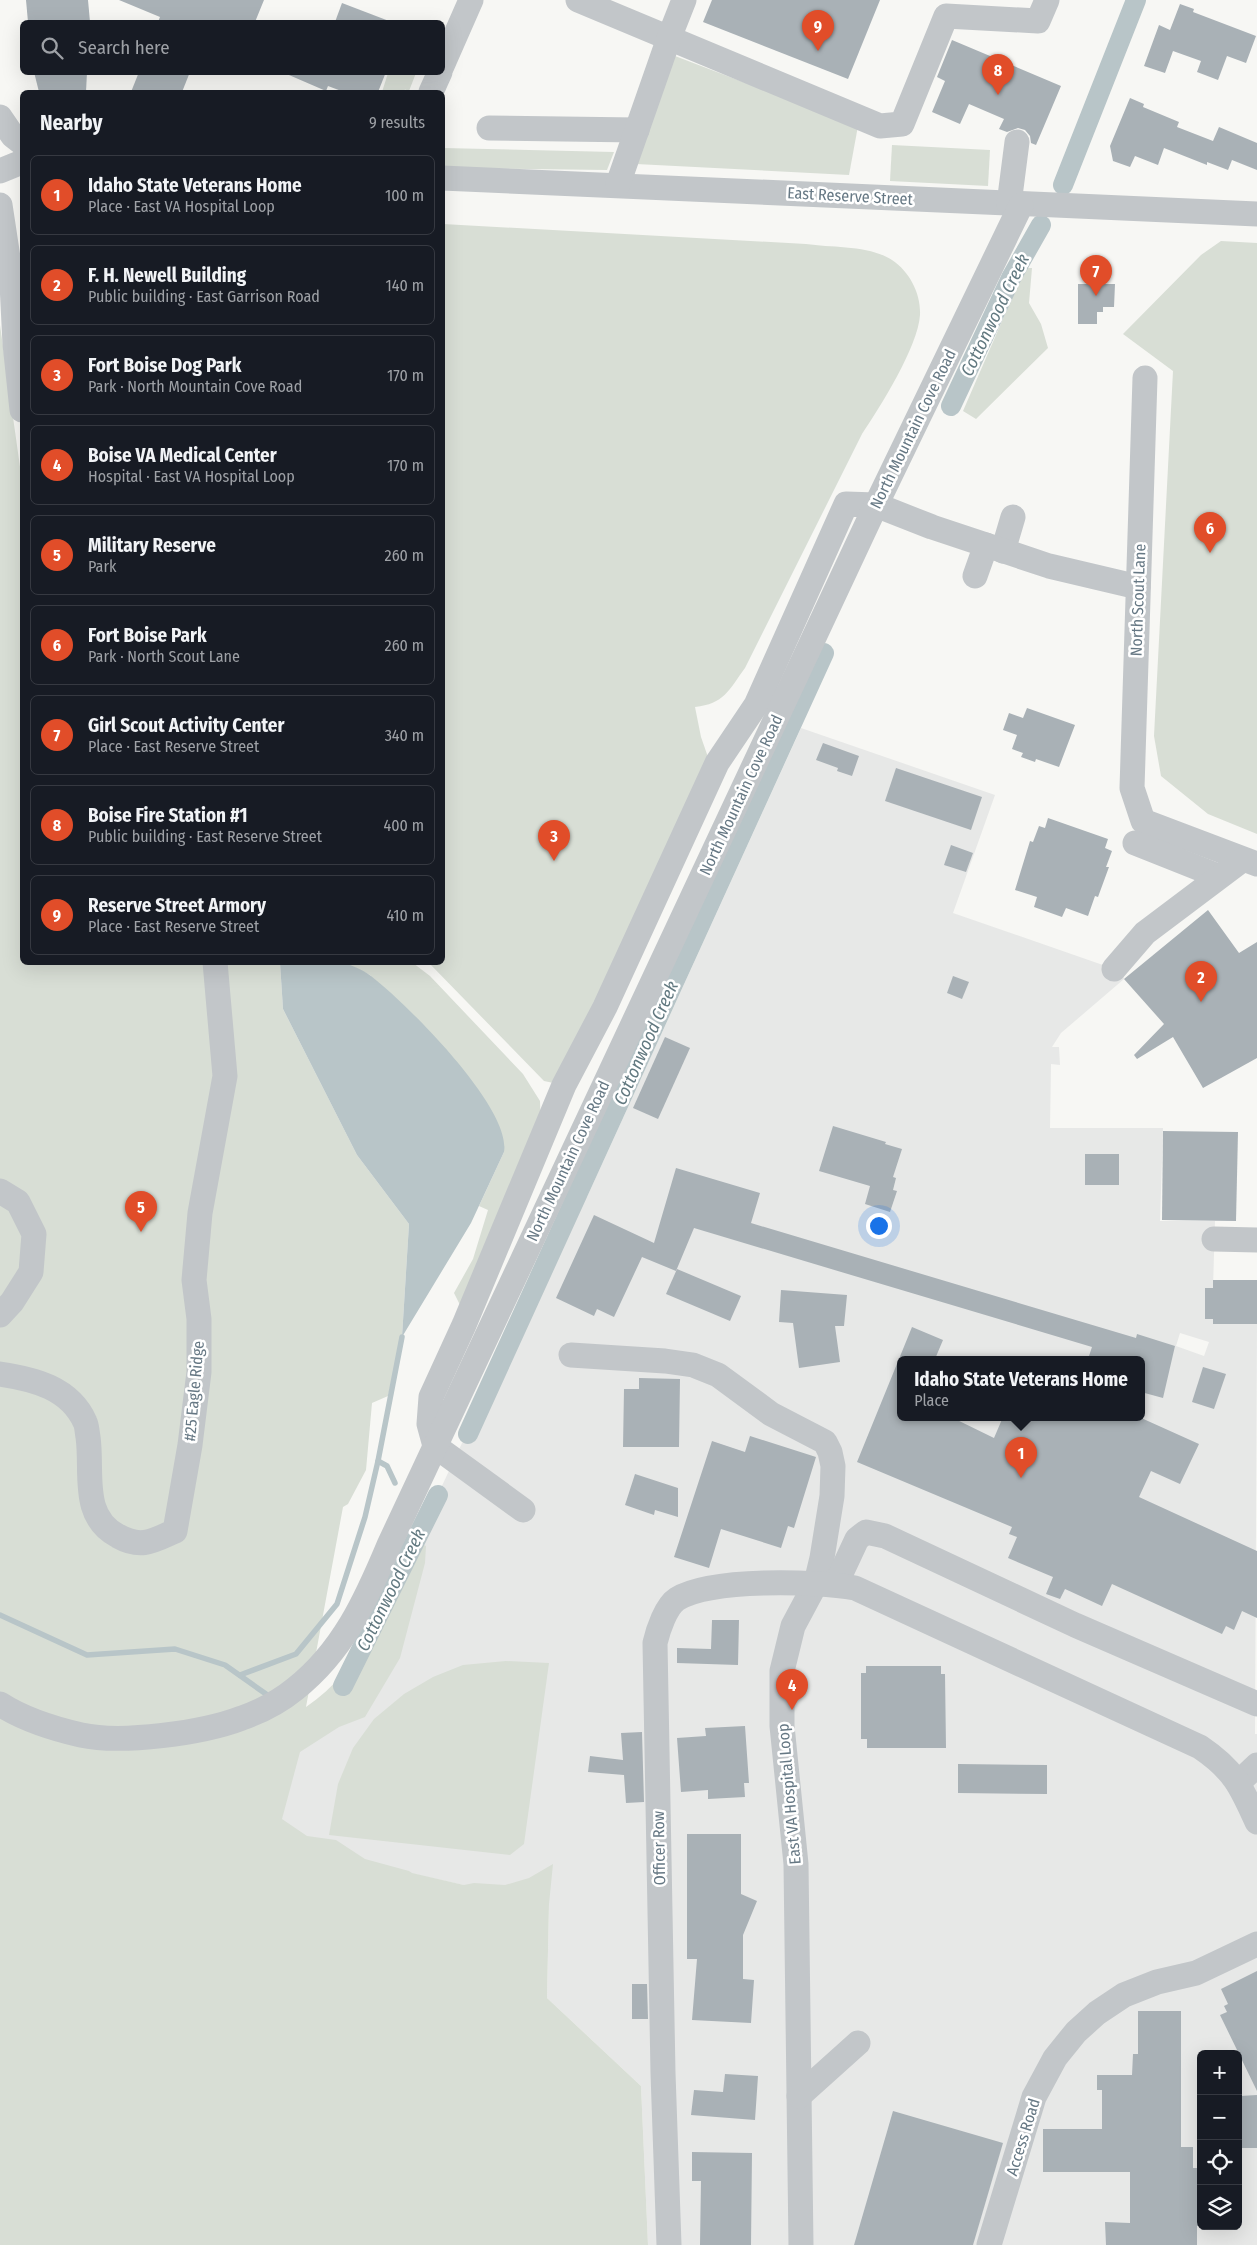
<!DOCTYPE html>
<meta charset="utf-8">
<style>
body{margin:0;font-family:"Fira Sans Condensed",sans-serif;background:#20242c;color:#f1f3f6}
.controls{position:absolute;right:15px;bottom:15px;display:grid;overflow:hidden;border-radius:8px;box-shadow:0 5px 20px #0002}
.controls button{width:45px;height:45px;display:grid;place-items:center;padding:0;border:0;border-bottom:1px solid #363941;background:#171b24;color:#f1f3f6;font:25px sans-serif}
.you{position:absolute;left:878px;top:1225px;width:18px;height:18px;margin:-12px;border:4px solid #fff;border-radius:50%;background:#1a73e8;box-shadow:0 0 0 8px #1a73e833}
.badge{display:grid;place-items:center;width:32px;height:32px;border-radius:50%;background:#e14d29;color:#fff;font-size:16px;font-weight:700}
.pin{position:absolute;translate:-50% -41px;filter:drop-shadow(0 1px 2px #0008)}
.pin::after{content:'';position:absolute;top:26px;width:18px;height:15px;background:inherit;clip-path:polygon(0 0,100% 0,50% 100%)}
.popup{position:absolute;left:897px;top:1356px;width:248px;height:65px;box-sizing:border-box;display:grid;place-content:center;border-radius:8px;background:#171b24;filter:drop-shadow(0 1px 4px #0005);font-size:16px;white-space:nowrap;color:#9ea1a6}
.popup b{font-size:19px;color:#f1f3f6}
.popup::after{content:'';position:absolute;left:50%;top:100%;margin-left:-10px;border:10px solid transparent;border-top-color:#171b24}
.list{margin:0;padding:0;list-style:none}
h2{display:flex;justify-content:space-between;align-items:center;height:65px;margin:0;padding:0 20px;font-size:21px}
h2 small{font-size:16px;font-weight:400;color:#9ea1a6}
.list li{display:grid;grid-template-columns:32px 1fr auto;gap:15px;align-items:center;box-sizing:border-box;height:80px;margin:0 10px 10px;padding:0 10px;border:1px solid #363941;border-radius:8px}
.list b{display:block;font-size:19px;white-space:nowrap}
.list p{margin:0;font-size:16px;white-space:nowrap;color:#9ea1a6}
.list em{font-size:16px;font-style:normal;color:#9ea1a6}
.icon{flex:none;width:28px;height:28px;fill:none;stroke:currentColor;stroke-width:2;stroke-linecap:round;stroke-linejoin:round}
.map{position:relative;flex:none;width:1257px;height:2245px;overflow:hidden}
.search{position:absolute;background:#171b24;box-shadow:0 5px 20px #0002;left:20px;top:20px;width:425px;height:55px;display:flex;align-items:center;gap:12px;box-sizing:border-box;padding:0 18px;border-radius:8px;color:#9ea1a6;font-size:19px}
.panel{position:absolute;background:#171b24;box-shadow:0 5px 20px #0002;left:20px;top:90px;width:425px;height:875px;border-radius:8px}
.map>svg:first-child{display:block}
.built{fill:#e7e8e7;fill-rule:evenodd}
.green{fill:#d8ded5}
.water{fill:#b8c5c8}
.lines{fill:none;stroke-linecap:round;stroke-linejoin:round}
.stream{stroke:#b8c5c8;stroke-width:5.5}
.canal{stroke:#b8c5c8;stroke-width:20}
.building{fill:#a9b1b6}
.minor{stroke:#c2c6c9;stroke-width:25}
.labels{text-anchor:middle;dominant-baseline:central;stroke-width:5;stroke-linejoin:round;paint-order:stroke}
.street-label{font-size:16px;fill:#667884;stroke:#fff}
.water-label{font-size:18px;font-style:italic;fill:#627980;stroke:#fff}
</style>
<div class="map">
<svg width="1257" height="2245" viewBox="0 0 1257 2245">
<rect width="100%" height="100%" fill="#f7f7f4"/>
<!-- built -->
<path class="built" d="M801,728L995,795L953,913L1123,972L1124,979L1061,1033L1052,1047H1059L1060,1065L1051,1064L1050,1128H1163L1160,1221H1215L1213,1288H1205V1319H1213L1214,1324H1257L1255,1734H1257V2245H648L641,2086L547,1998L549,1904L314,1852L279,1820L300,1734L346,1691L578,1195L587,1197ZM1180,1333L1209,1342L1204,1356L1176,1346ZM901,1359H1141V1417H901ZM1201,2054H1238V2226H1201Z"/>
<!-- green -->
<g class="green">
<path d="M675,56L858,126L849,175L636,164Z"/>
<path d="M388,73H416L409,91L404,89L409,92H382Z"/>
<path d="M892,145L990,150L988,186L890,181Z"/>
<path d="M443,148L614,152L607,170L443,168Z"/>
<path d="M443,224L806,244C833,248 869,245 892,260C910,272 921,294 920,315C918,347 880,407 862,434L745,668C729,690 724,704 695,707L701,737L709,760L563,1085L544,1081L429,963L442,962Z"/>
<path d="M1221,241L1257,243V834L1208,814L1161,776L1154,736L1173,371L1123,334L1201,255Z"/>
<path d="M1025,268H1032L1029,303L1041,324L1048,348L976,419L963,411Z"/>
<path d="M0,325L22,481V962L280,963L283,1009L357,1155L409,1224L402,1337L388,1396L372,1403L366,1470L348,1504L343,1507L306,1707C363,1669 387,1601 415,1541L426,1546L425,1563L400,1658L365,1717L339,1727L300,1752L282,1819L307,1836L336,1840L365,1859L409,1871L412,1873L464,1885L474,1883L505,1885L529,1878L553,1864L549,1904L547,1998L641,2086L648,2245H0Z"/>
<path d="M345,963H413L430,976L523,1074L540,1101L541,1130L463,1311L454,1293L473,1259L488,1210L479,1206L504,1152L370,975Z"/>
<path d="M506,1661L549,1663L524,1844L510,1855L329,1835L338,1784L353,1748L374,1719L404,1694L433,1677L463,1665Z"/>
</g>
<!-- water -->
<path class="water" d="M280,963C294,962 337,959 348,964C355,967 365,971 371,976C406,1003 512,1108 504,1152L471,1223L402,1337L409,1224L357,1155L283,1009Z"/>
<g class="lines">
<!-- stream -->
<g class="stream">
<path d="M395,1483L387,1466L378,1461L402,1337"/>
<path d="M0,1615L87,1655L175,1649L225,1665L266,1694"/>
<path d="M240,1675L296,1654L337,1604L365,1517L378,1461"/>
</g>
<!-- canal -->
<g class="canal">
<path d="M1063,185L1136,0"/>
<path d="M951,406L1011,278L1041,225"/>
<path d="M468,1434L824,653"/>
<path d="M343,1686L438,1495"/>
</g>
</g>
<!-- building -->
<g class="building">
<path d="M26,0H88L90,22H28Z"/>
<path d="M119,0H264L255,22H158L160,17Z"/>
<path d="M712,0H880L848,79L703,22Z"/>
<path d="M342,3L389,21V22H335Z"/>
<path d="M1180,4L1194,9L1193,12L1256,36L1246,63L1227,56L1218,80L1197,72L1201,61L1173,51L1165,73L1144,66L1159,25L1170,30Z"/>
<path d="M952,40L1061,86L1036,145L1031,143L1030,136L1025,130L1018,128L1007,132L999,129L1004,119L969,104L960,124L932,112L945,81L937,77Z"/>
<path d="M34,72H87L86,92H39Z"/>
<path d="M139,72H190L182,92H131Z"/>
<path d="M282,72H386L378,92H344L328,86L326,91Z"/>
<path d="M1130,98L1144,104L1143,107L1179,122L1177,127L1213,141L1219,127L1257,143V170L1232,160L1228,170L1207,162V165L1164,148L1158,165L1135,156L1130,167L1113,161L1110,146Z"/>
<path d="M1078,284H1115L1114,307H1103V312H1097V324H1078Z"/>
<path d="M1027,708L1075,725L1059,767L1036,759L1035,762L1021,757L1023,753L1012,749L1017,735L1003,730L1009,713L1023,718Z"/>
<path d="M823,743L859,756L852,776L837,771L838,768L816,760Z"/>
<path d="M896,768L982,797L971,830L885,801Z"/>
<path d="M1048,818L1108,839L1105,848L1112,851L1106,867H1109L1098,897L1095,896L1088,916L1066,908L1062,917L1034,907L1037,897L1015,890L1030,841L1033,842L1039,826L1045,828Z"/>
<path d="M951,845L973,853L966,872L944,865Z"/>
<path d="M1208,910L1239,953L1257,942V1058L1203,1088L1173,1037L1137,1059L1134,1055L1164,1024L1124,979Z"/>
<path d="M953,976L969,982L962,999L947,993Z"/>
<path d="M665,1037L690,1048L658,1119L633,1108Z"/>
<path d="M833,1126L886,1142L885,1144L902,1149L893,1177L896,1178L893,1190L897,1191L890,1212L865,1204L870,1186L819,1171Z"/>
<path d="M1163,1131L1238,1132L1236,1221L1162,1220Z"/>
<rect x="1085" y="1154" width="34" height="31"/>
<path d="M676,1168L760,1193L751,1223L1136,1338L1137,1334L1175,1346L1163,1398L1141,1392V1359H1088L1092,1347L694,1228L676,1271L642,1257L614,1317L597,1309L594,1316L556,1298L594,1215L654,1243Z"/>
<path d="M677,1269L741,1296L730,1321L666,1294Z"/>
<path d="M1213,1280H1257V1324H1213V1319H1205V1288H1213Z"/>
<path d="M781,1290L847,1295L844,1326H835L840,1362L799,1368L793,1323L779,1322Z"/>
<path d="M912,1327L943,1340L935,1359H901V1417H951L994,1438L1003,1417H1139L1199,1444L1180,1484L1151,1471L1139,1497L1257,1551V1618L1242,1611L1234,1630L1226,1626L1222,1634L1112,1584L1102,1606L1065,1589L1060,1599L1046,1594L1053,1577L1008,1558L1017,1537L1009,1534L1012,1527L857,1462Z"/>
<path d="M1203,1367L1226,1374L1214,1409L1192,1402Z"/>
<path d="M639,1378L680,1379L679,1447H623L624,1389H639Z"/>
<path d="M750,1436L816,1457L794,1528L788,1526L781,1548L721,1529L709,1568L674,1557L712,1441L745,1452Z"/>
<path d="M635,1474L678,1488V1517L655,1510L654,1515L625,1505Z"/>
<path d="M712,1620H739L738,1665L677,1663V1648L711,1649Z"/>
<path d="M866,1666H941V1674H945L946,1748H867V1739H861V1673H866Z"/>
<path d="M745,1726L749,1783H744L745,1797L708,1799V1790L681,1792L677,1738L706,1736L705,1728Z"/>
<path d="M642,1732L644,1802L626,1803L624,1775L588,1772L590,1756L623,1760L621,1733Z"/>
<path d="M958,1764L1047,1765V1794L958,1793Z"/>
<path d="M687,1834H741V1894L757,1901L743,1935V1979L754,1980L751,2023L692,2020L697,1959H687Z"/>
<path d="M1257,1971V2091L1220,2015L1227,2012L1224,2006L1228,2004L1221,1989Z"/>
<path d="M632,1984H647L648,2019H632Z"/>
<path d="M1138,2011H1181V2147H1193V2168H1201V2226H1197V2245H1106L1105,2222L1130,2223V2172H1043V2129H1102V2090H1097V2075H1132L1133,2054H1138Z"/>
<path d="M725,2074L758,2076L755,2120L691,2115L694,2090L723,2092Z"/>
<path d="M1257,2095V2148H1241L1240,2096Z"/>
<path d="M893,2111L1003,2143L973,2245H854Z"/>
<path d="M692,2152L752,2153L751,2245H700L701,2181H692Z"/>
</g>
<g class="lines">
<!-- minor -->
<g class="minor">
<path d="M578,0L880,126L902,124L946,16L1038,21L1047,0"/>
<path d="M442,66L471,0"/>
<path d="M431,92L440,72"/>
<path d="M0,117L13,136L22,143"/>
<path d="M489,128L637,130"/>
<path d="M0,171L22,162"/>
<path d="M442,178L1257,214"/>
<path d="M618,184L669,38L684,0"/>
<path d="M1009,204L1017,142"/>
<path d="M0,205L12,284L15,344L22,410"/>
<path d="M1145,378L1132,788L1143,821L1257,864"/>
<path d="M1003,551L1013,517"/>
<path d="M975,576L986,545"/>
<path d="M1135,843L1218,876"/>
<path d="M1114,969L1145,933L1242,860"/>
<path d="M0,1191L18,1202L34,1234L31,1272L12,1302L0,1315"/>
<path d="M1214,1239L1257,1240"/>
<path d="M571,1355L665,1361L693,1365L718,1375L771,1414L825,1442L830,1452L833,1466L832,1496L822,1558L816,1583L793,1626L782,1671V1726L796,1864L801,2245"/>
<path d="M0,1374C34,1379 70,1388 85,1422C87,1426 87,1432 88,1437C93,1472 80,1516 118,1536C141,1549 153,1541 175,1531L190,1445L199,1372V1319L194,1280L200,1213L225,1076L215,962"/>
<path d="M523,1510L435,1446L429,1424L431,1397L464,1325L564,1085L605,1007L717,763L756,705L846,504L876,505L932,527L1049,566L1138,587"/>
<path d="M836,1584L857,1539L866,1532L885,1536L1075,1625L1257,1704"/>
<path d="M0,1704C23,1719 55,1729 81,1735C122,1744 203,1733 242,1718C262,1711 279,1702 295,1689C343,1651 366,1600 389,1545L876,505L1021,205"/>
<path d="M1238,1783L1257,1765"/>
<path d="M799,2096L858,2043"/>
<path d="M669,2245L663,2073L655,1643C658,1630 666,1606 677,1599C711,1578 816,1581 855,1588L1200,1747C1234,1770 1241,1786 1257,1822"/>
<path d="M989,2245L1034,2097L1055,2058L1076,2032L1097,2013L1124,1995L1157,1982L1196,1973L1257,1944"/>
</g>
</g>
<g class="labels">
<!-- street labels -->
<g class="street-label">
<text transform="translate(850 196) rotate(3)">East Reserve Street</text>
<text transform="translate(913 429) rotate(-64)">North Mountain Cove Road</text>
<text transform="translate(1138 600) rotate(-88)">North Scout Lane</text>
<text transform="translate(741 795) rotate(-65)">North Mountain Cove Road</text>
<text transform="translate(568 1161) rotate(-65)">North Mountain Cove Road</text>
<text transform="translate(194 1391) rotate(-85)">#25 Eagle Ridge</text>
<text transform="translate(789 1794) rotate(-95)">East VA Hospital Loop</text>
<text transform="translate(659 1848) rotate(-91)">Officer Row</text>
<text transform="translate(1023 2137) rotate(-73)">Access Road</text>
</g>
<!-- water labels -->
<g class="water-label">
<text transform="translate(995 315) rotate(-64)">Cottonwood Creek</text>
<text transform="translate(646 1043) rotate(-66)">Cottonwood Creek</text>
<text transform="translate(391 1590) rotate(-64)">Cottonwood Creek</text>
</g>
</g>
</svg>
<div class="controls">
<button>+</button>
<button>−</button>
<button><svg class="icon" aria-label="locate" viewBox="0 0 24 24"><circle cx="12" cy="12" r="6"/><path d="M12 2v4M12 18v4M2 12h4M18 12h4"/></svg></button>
<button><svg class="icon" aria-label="layers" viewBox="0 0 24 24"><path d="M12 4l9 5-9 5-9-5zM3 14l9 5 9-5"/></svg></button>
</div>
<div class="you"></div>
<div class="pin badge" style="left:1021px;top:1478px">1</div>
<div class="popup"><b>Idaho State Veterans Home</b>Place</div>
<div class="pin badge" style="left:1201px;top:1002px">2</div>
<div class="pin badge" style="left:554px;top:861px">3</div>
<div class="pin badge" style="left:792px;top:1710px">4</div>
<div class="pin badge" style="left:141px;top:1232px">5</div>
<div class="pin badge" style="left:1210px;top:553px">6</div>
<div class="pin badge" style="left:1096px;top:296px">7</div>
<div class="pin badge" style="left:998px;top:95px">8</div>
<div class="pin badge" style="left:818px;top:51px">9</div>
<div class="search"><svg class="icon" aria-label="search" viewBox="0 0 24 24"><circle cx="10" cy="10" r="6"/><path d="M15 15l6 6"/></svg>Search here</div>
<section class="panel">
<h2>Nearby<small>9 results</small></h2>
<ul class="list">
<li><span class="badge">1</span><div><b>Idaho State Veterans Home</b><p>Place · East VA Hospital Loop</p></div><em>100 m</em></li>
<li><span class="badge">2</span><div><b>F. H. Newell Building</b><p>Public building · East Garrison Road</p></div><em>140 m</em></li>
<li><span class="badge">3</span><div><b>Fort Boise Dog Park</b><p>Park · North Mountain Cove Road</p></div><em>170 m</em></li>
<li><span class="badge">4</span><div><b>Boise VA Medical Center</b><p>Hospital · East VA Hospital Loop</p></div><em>170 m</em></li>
<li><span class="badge">5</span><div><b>Military Reserve</b><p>Park</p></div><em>260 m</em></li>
<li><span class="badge">6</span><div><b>Fort Boise Park</b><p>Park · North Scout Lane</p></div><em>260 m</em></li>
<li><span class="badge">7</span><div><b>Girl Scout Activity Center</b><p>Place · East Reserve Street</p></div><em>340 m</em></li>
<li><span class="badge">8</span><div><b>Boise Fire Station #1</b><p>Public building · East Reserve Street</p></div><em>400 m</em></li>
<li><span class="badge">9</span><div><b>Reserve Street Armory</b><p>Place · East Reserve Street</p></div><em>410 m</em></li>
</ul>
</section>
</div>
